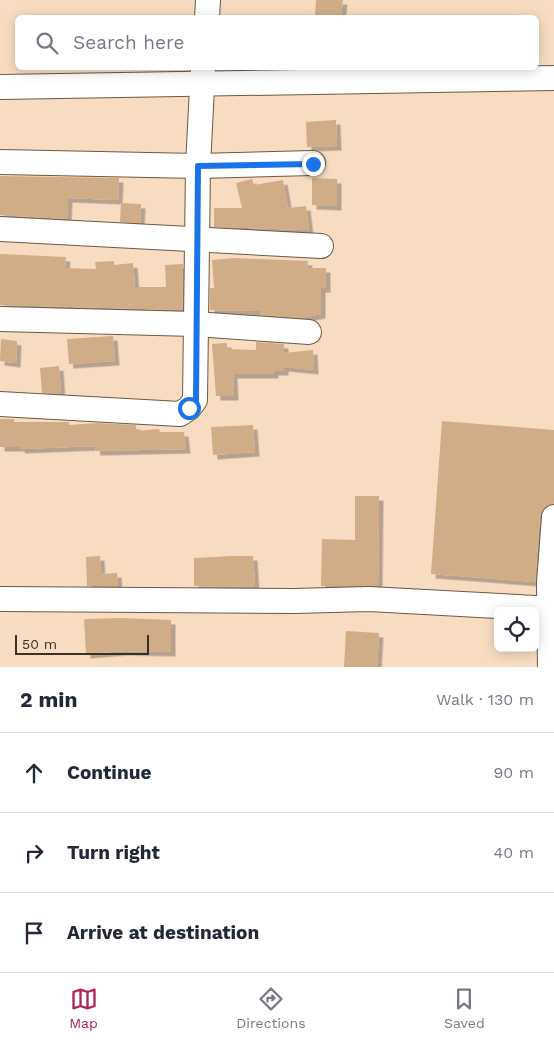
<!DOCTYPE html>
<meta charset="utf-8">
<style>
body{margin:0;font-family:"Work Sans",sans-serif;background:#f2f2f3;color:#1f2937}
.controls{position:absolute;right:15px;bottom:15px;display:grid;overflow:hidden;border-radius:8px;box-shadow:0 2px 12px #0003}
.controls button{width:45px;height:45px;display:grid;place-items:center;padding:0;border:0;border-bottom:1px solid #e0e1e3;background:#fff;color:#1f2937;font:25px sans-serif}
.scale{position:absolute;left:15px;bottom:12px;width:134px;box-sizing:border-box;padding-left:5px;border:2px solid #3a3026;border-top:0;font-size:14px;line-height:18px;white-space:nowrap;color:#3a3026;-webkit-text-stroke:4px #f7dcc2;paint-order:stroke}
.stop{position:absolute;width:15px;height:15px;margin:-11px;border:4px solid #1a73e8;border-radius:50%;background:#fff}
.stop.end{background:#1a73e8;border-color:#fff;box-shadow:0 1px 5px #0008}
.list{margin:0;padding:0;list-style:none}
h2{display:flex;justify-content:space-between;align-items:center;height:65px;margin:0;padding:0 20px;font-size:21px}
h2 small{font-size:16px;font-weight:400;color:#747a83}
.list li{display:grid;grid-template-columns:32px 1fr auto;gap:15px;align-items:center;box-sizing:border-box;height:80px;padding:0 20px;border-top:1px solid #e0e1e3}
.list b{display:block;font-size:19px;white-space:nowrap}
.list em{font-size:16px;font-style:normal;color:#747a83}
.icon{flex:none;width:28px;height:28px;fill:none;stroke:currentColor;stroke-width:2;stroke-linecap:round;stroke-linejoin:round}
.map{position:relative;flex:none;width:554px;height:667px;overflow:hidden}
.search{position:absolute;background:#fff;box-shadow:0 2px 12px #0003;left:15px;right:15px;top:15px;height:55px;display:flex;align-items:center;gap:12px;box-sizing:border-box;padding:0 18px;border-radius:8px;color:#747a83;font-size:19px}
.sheet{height:305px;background:#fff}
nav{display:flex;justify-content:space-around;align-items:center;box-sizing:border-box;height:70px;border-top:1px solid #e0e1e3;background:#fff;font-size:14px;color:#747a83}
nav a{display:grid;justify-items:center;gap:2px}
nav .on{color:#b12259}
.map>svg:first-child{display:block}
.building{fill:#d1ad87;filter:url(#shadow)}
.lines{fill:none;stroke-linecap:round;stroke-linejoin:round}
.minor-casing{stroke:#6e5841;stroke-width:26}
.minor{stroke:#fff;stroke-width:24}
.route{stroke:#1a73e8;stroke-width:6}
</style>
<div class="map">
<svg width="554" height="667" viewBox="0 0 554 667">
<defs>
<filter id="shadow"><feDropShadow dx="4.5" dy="4.5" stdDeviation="0" flood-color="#0004"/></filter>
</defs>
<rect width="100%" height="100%" fill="#f7dcc2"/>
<!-- building -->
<g class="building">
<path d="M316,0H343L341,16L315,15Z"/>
<path d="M336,120L337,146L307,147L306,122Z"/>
<path d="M0,176L119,178L118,200L68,198L67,219L0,215Z"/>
<path d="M312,178L337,179V206L312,205Z"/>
<path d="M252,179L254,185L283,180L288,208L306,206L309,230L214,227V208H242L236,183Z"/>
<path d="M121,203L141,204L140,223L120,222Z"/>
<path d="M0,254L66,257L65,268L96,269L95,262L114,261V265L133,263L135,287H166L165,265L183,264L182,310L0,305Z"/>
<path d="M234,258L308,261L307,268H326V288H321V314L301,318L260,315V311L210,310V288H214L212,260Z"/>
<path d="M113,336L115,361L69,364L67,339Z"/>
<path d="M1,339L17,341L16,363L0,361Z"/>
<path d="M256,342L284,344V353L313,350L314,370L284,367V371H274V374H233L234,396H216L212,344L227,343V349L256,350Z"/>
<path d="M59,366L61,394L42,393L40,368Z"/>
<path d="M0,419H14V422H69V425L96,423L136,425V431L159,429L160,432H184L186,449L96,451L95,446L21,449L20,447H0Z"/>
<path d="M442,421L554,430V503L543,509L540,515L535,582L431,574Z"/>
<path d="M253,425L255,452L213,455L211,427Z"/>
<path d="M355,496H379L378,586H321L322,539L355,540Z"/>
<path d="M100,556L101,574L117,573L118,586H87L86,557Z"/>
<path d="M231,556H253L255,587L194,586V558Z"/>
<path d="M121,618L171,620V652L123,651L86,654L84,619Z"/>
<path d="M346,631L379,633L377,667H344Z"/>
</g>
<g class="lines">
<defs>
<g id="minor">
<path d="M207,18L208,0"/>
<path d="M0,87L554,78"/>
<path d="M0,162L198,166L313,163"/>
<path d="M0,229L321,246"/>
<path d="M0,319L195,324L309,332"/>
<path d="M0,404L180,414L189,408L195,400L198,166L203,68"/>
<path d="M0,599L294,601L369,599L554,609"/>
<path d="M550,667L549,583L554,517"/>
</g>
</defs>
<!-- minor casing -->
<use href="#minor" class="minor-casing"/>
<!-- minor -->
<use href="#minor" class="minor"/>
</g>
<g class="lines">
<!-- route -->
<path class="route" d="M189,408L196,400L198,166L313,164"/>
</g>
</svg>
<div class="controls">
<button><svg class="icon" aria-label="locate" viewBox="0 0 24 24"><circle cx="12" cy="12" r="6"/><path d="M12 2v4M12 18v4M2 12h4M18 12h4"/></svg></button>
</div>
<div class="scale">50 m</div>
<div class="stop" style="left:189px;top:408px"></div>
<div class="stop end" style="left:313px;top:164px"></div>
<div class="search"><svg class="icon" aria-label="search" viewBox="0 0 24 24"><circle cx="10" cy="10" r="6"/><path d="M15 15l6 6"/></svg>Search here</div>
</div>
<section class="sheet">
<h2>2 min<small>Walk · 130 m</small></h2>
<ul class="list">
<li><svg class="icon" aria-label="ahead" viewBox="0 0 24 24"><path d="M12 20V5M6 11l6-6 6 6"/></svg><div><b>Continue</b></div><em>90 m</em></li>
<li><svg class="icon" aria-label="right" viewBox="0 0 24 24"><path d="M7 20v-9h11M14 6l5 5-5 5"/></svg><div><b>Turn right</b></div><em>40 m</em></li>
<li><svg class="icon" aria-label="arrive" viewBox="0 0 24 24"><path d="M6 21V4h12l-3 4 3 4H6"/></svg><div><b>Arrive at destination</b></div></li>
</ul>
</section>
<nav>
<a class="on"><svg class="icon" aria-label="map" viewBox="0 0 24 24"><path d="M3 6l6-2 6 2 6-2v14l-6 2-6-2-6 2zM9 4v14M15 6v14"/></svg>Map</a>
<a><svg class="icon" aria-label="directions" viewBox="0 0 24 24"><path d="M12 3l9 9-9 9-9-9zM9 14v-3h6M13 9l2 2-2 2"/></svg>Directions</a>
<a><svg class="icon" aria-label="saved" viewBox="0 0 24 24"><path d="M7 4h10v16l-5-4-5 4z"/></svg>Saved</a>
</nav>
